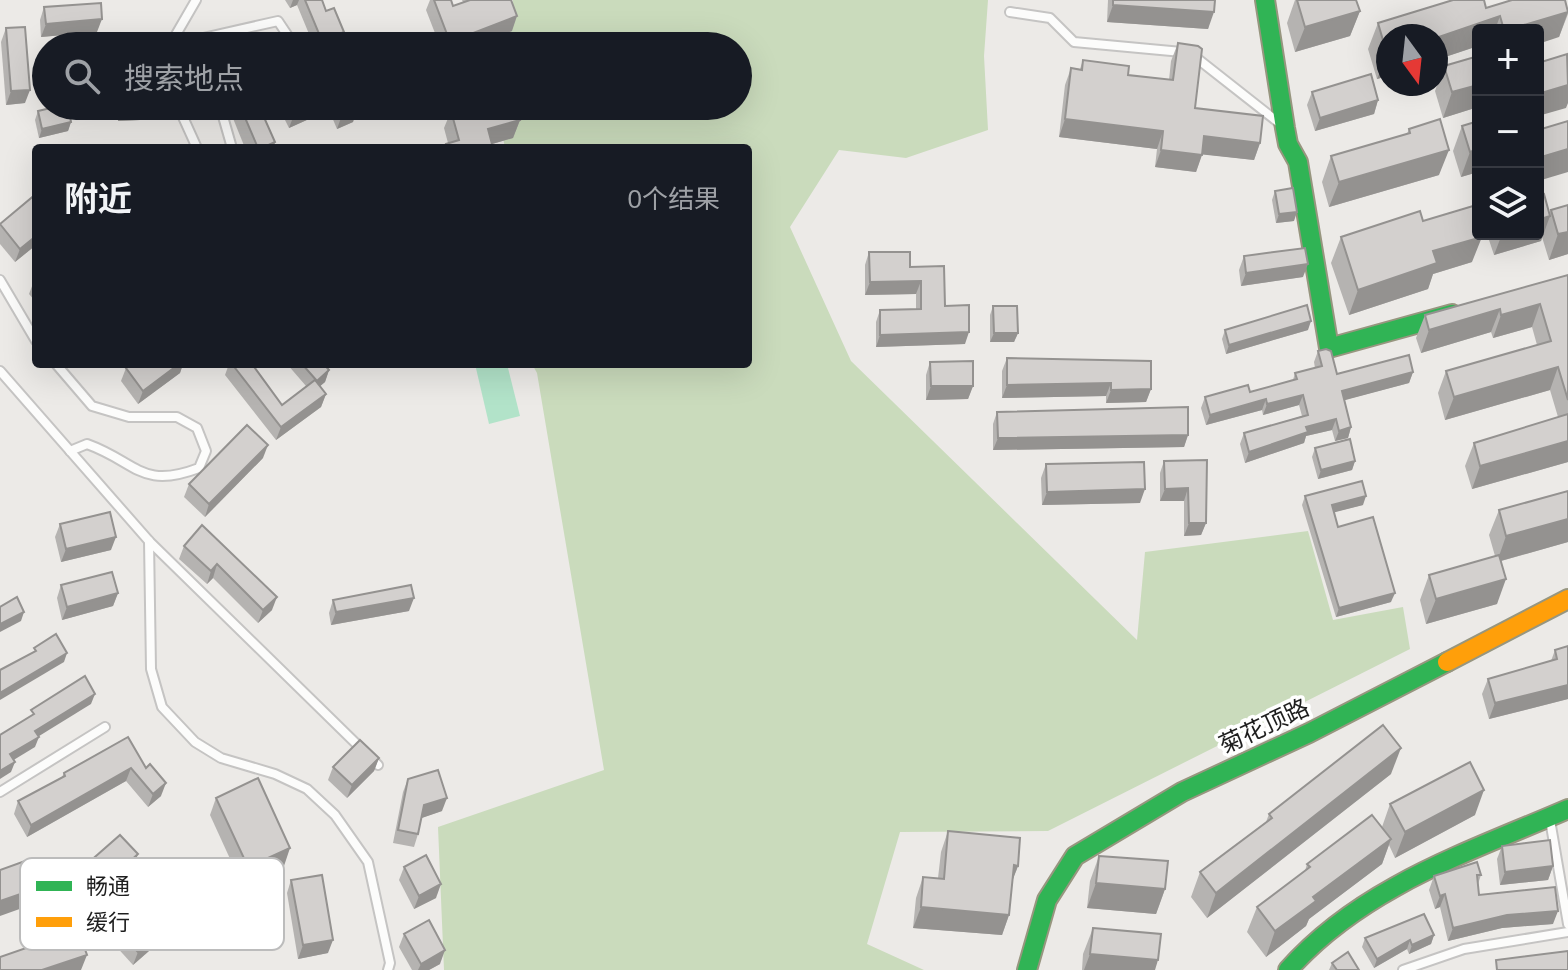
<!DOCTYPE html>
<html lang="zh">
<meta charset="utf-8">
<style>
body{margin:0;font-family:Helvetica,"Noto Sans SC",sans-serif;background:#20242c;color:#f1f3f6}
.controls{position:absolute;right:24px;top:24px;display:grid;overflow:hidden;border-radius:8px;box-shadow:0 8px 32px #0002}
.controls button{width:72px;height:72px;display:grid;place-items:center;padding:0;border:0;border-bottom:2px solid #363941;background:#171b24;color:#f1f3f6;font:40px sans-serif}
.compass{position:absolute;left:1376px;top:24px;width:72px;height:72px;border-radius:50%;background:#171b24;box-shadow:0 8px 32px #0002;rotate:165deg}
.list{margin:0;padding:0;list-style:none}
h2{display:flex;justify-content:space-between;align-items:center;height:104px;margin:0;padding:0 32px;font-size:34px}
h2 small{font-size:26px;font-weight:400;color:#9ea1a6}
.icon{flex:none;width:44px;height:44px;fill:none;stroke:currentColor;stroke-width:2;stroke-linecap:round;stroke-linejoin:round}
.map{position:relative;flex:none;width:1568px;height:970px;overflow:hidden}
.search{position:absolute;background:#171b24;box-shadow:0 8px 32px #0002;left:32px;top:32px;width:720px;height:88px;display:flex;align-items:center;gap:20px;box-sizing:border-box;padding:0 28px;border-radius:44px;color:#9ea1a6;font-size:30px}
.panel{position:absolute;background:#171b24;box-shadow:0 8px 32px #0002;left:32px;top:144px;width:720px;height:224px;border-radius:8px}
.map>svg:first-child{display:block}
.forest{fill:#cadbbc}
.pitch{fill:#b2e3c9}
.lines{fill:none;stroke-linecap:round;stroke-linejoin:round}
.lane-casing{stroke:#c5c4c3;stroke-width:12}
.fast-casing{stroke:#97967f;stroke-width:22}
.slow-casing{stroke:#97967f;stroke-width:22}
.lane{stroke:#fcfcfb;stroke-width:8}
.fast{stroke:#30b455;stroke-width:18}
.slow{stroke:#ff9f0a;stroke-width:18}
.wall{fill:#b5b3b1}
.shaded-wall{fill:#949290}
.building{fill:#d3d0ce;stroke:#949290;stroke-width:2}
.labels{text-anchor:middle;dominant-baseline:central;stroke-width:7;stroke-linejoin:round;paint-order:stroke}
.street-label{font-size:24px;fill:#1e1e1e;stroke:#fff}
.key{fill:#fff;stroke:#bcbcbc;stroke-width:2}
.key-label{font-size:22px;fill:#1e1e1e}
</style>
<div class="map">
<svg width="1568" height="970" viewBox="0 0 1568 970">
<rect width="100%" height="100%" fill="#eceae7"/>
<!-- forest -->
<path class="forest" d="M513,0H988L984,56L988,130L906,158L839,150L790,227L851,361L1137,640L1145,552L1308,531L1333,620L1403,607L1410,649L1048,831L900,832L867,944L924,970H444L438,827L604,770L537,373L532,364H748V148H505L497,106H738V46H501Z"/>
<!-- pitch -->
<path class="pitch" d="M475,364H507L520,416L489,424Z"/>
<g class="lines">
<defs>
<g id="lane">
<path d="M1010,12L1050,18L1074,42L1182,52"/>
<path d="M174,38L190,41L278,21L288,36L267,46"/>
<path d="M173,46L174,38L196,0"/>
<path d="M1194,56L1278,122"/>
<path d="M178,106L197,148"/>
<path d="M220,106L232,148"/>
<path d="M0,280L36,341"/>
<path d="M56,364L92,406L129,417H177L197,428L206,451L199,468C141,490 137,462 87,444L70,451"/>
<path d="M0,371L149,541L378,765"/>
<path d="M149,541L151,669L162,707L195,742L221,758L275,774L307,789L335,815L368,862L390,963L388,970"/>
<path d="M0,792L105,727"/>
<path d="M1550,820L1568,924"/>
<path d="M1403,970L1464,949L1568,932"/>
</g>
<g id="fast">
<path d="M1265,0L1285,128L1288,144L1298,162L1329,348L1452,314"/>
<path d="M1027,970L1047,900L1075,856L1182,792L1309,733L1447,662"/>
<path d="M1288,970C1361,887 1469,852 1568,809"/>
</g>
<path id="slow" d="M1447,662L1568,599"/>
</defs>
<!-- lane casing -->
<use href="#lane" class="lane-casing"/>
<!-- fast casing -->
<use href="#fast" class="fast-casing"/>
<!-- slow casing -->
<use href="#slow" class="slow-casing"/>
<!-- lane -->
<use href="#lane" class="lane"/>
<!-- fast -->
<use href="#fast" class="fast"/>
<!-- slow -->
<use href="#slow" class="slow"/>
</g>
<!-- wall -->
<g class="wall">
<path d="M285,0H322L339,44L335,46H314L297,5L290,8Z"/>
<path d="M430,0H451L453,6L463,2L462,0H511L512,31L472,46H440L426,10Z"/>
<path d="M1108,0H1215L1208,29L1107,22Z"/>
<path d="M1295,0H1356L1360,11L1350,36L1295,52L1287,23Z"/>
<path d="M44,7L97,32L41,37L40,20Z"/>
<path d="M1486,8L1568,10V14L1559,37L1538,30H1478V46L1436,60V36H1388V76L1377,79L1368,49L1378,23Z"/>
<path d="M6,28L25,103L6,105L1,42Z"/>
<path d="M1178,43L1195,108L1260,143L1254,160L1202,154L1196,172L1155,167L1157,149L1059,137L1065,85L1071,68L1080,69L1083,60L1128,75L1169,80L1171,61Z"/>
<path d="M1478,56V107L1443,118L1435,91L1444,66Z"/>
<path d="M1312,92L1378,100L1374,114L1315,131L1307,105Z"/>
<path d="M117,106H144L140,120L118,121Z"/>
<path d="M228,106H259L275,142L273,148H245Z"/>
<path d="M278,106H357L353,122L337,129L329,110L289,128Z"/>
<path d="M38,111L71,122L68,131L39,138L35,120Z"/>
<path d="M451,111L520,120L513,138L492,144L493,148H444L446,144L448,143L444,128Z"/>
<path d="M1462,126L1478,172L1461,177L1453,151Z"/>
<path d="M1409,129L1439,175L1329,207L1322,182L1331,156L1407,134Z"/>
<path d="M1275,191L1294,221L1276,223L1272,200Z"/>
<path d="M1551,210L1568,254L1549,260L1542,237L1541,241L1494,255L1487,234H1538Z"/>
<path d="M1423,221L1472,262L1433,274L1428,289L1349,315L1331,263L1341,237Z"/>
<path d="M0,224L36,245L15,262L0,244Z"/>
<path d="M869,252L910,267L945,306L965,344L876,347V322L880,310L916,309V294L865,295V265Z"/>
<path d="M1244,256L1303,277L1241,286L1239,270Z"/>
<path d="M1568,275V462L1472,489L1465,466L1474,443L1558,417L1550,390L1445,420L1438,393L1446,371L1537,345L1532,327L1493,338L1491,332L1421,353L1416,338L1425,315Z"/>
<path d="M36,279V302L29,294L34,281Z"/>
<path d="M993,306L1018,333L1014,342H990V315Z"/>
<path d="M1225,330H1308L1226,354L1222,339Z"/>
<path d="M1318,351L1337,374L1413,372L1409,383L1344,400L1351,427L1348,438L1335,441L1332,430L1306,436L1304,443L1245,463L1240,444L1244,433L1302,416L1299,405L1263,415L1262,410L1206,425L1201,408L1205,397L1250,392L1293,380L1295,373L1315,368L1314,362Z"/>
<path d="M1007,358L1151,389L1146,402L1106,403V396L1002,398V371Z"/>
<path d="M930,362L973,386L968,399L926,400V375Z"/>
<path d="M183,364L180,373L138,404L121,381L126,368Z"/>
<path d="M229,364H252L282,405L306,386L287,364H324L329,370L325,382L320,386L326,394L321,407L276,440L225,375Z"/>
<path d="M997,412L1188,435L1184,447L993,450V424Z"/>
<path d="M1315,448L1355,461L1352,470L1318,479L1312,457Z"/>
<path d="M263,458L205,517L184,497L189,484Z"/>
<path d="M1207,460L1206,523L1201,535L1184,536V501H1160V473L1164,461Z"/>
<path d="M1046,464L1140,503L1042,505L1041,478Z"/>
<path d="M1568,491V542L1501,561L1497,604L1426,624L1420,600L1429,575L1495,556L1489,535L1499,510Z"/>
<path d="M1305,496L1363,505L1334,512L1338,527L1391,602L1336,617L1302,505Z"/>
<path d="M60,524L111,550L61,562L55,537Z"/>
<path d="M202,525L272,610L258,623L213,578L207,584L179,559L184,546Z"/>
<path d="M61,585L118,593L113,606L62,620L57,598Z"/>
<path d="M333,600L409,611L331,625L329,613Z"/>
<path d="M1568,646V699L1489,719L1482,694L1488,679L1551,661L1555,650Z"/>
<path d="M128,737L161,796L148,807L126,781L27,837L14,814L18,801L62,777L64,773Z"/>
<path d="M379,758L374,771L347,798L328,780L333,767Z"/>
<path d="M1391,774L1207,918L1191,897L1200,872L1266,822L1269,814Z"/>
<path d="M408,779L442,811L421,818L418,834L414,847L393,843L403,792Z"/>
<path d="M216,798L284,866L242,885L210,815Z"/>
<path d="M1390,804L1475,815L1395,858L1389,845L1382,864L1309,919L1306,926L1266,957L1247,932L1257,907L1305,871L1307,864L1382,827Z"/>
<path d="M948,831L1018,866L1012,881L1009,915L1002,935L913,928L916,898L923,877L938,878L941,852Z"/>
<path d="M1502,846L1553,866L1548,880L1500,885L1497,859Z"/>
<path d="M1099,856L1165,889L1156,914L1087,908L1090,881Z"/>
<path d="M404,867L436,898L414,909L399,880Z"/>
<path d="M133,868L85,910L68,890L72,877Z"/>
<path d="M1481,875L1478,884L1479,895L1553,924L1502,928L1448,941L1440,907L1435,909L1429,890L1434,876Z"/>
<path d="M291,880L328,953L298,959L287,893Z"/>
<path d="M187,908L182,922L133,965L113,943L118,930Z"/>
<path d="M1093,928L1155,970H1082L1083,954Z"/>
<path d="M404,934L440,964L429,970H412L399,947Z"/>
<path d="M1434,935L1431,944L1409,954L1407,949L1374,968L1362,947L1365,938Z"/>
<path d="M1332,963L1359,970H1329Z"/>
</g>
<!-- shaded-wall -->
<g class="shaded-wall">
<path d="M293,0H299L297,5L290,8Z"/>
<path d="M1113,5L1214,12L1208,29L1107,22Z"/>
<path d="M1360,11L1350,36L1295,52L1305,27Z"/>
<path d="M1568,12L1559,37L1538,44V30H1507Z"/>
<path d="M517,16L512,31L472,46H448L450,42Z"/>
<path d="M1500,16L1495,30H1478V46L1436,60V38Z"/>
<path d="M102,19L97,32L41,37L46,24Z"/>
<path d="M344,32L339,44L335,46H320L322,41Z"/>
<path d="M1388,53V76L1377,79L1387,54Z"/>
<path d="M1478,85V107L1443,118L1452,92Z"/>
<path d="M1568,85V103L1566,108L1538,116V94Z"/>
<path d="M30,90L25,103L6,105L11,91Z"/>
<path d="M1378,100L1374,114L1315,131L1320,118Z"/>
<path d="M144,106L140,120L118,121L122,107Z"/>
<path d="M307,106H330L329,110L289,128L295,112Z"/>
<path d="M358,106L353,122L337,129L343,112Z"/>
<path d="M1065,119L1163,131L1157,149L1059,137Z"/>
<path d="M520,120L513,138L482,147L488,129Z"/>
<path d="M71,122L68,131L39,138L42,129Z"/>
<path d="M1204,136L1260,143L1254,160L1198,154Z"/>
<path d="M275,142L273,148H262Z"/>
<path d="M1478,149V172L1461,177L1470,152Z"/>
<path d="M1568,149V172L1538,181V158Z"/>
<path d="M1161,150L1202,155L1196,172L1155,167Z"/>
<path d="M1449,150L1439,175L1329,207L1339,182Z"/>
<path d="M1297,212L1294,221L1276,223L1279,214Z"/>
<path d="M1550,216L1541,241L1494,255L1502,234H1538V220Z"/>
<path d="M1568,232V254L1549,260L1558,234Z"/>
<path d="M36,236V245L15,262L20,249Z"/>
<path d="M1482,237L1472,262L1433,274L1428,289L1349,315L1358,290L1433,251Z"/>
<path d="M1308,264L1303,277L1241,286L1246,273Z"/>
<path d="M921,281L916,294L865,295L870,282Z"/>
<path d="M1540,304L1532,327L1493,338L1501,315Z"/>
<path d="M1500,309L1491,332L1421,353L1429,330Z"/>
<path d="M1311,321L1308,330L1226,354L1229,345Z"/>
<path d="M969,332L965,344L876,347L880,335Z"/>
<path d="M994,333H1018L1014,342H990Z"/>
<path d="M179,364H183L180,373L138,404L143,391Z"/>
<path d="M1558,367L1550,390L1445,420L1454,397Z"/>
<path d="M329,370L325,382L312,393L317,381Z"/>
<path d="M1413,372L1409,383L1338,402L1342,391Z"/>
<path d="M1111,383L1106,396L1002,398L1007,385Z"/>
<path d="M931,386H973L968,399L926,400Z"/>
<path d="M1151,389L1146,402L1106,403L1111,390Z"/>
<path d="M326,394L321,407L276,440L281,427Z"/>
<path d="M1303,395L1299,405L1263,415L1267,404Z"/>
<path d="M1266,399L1262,410L1206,425L1210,415Z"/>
<path d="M1336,419L1332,430L1306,436L1304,443L1245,463L1249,452L1306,427Z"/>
<path d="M1351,427L1348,438L1335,441L1339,431Z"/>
<path d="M1188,435L1184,447L993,450L998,438Z"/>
<path d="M1568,441V462L1472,489L1480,466Z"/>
<path d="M268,445L263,458L205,517L209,504Z"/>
<path d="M1355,461L1352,470L1318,479L1321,470Z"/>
<path d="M1188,488L1184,501H1160L1165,489Z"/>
<path d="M1145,489L1140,503L1042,505L1047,492Z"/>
<path d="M1366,496L1363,505L1328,514L1332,505Z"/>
<path d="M1568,519V542L1497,562L1506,536Z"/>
<path d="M1189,523H1206L1201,535L1184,536Z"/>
<path d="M116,537L111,550L61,562L66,549Z"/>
<path d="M217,564L213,578L207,584L211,571Z"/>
<path d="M1506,579L1497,604L1426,624L1436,599Z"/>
<path d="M118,593L113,606L62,620L67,607Z"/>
<path d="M1395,593L1391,602L1336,617L1339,608Z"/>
<path d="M277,597L272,610L258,623L263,610Z"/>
<path d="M414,598L409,611L331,625L336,612Z"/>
<path d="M24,612L21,621L0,632V624Z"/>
<path d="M67,653L64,662L0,700V693Z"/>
<path d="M1568,685V699L1489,719L1495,703Z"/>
<path d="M95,694L91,704L31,741L35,731Z"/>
<path d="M39,737L35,747L7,764L10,754Z"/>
<path d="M1401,748L1391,774L1207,918L1216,893Z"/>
<path d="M379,758L374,771L347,798L352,785Z"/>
<path d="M15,762L11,772L0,779V771Z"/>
<path d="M131,768L126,781L27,837L31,825Z"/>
<path d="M166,783L161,796L148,807L153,794Z"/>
<path d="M1484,790L1475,815L1395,858L1405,832Z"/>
<path d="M447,798L442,811L419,819L424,805Z"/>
<path d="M1391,839L1382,864L1309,919L1306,926L1266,957L1275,931L1313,897Z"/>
<path d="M290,848L284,866L242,885L248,867Z"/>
<path d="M138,854L133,868L85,910L90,897Z"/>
<path d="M1014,865L1018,866L1010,887Z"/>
<path d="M1553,866L1548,880L1500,885L1505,872Z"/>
<path d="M1096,883L1165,889L1156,914L1087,908Z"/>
<path d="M441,884L436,898L414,909L419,896Z"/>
<path d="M35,889L28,906L0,916V901Z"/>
<path d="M1445,894L1440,907L1435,909L1440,896Z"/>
<path d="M921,907L1009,915L1002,935L913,928Z"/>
<path d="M187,908L182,922L133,965L138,952Z"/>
<path d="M1558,911L1553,924L1502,928L1448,941L1453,928L1507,915Z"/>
<path d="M1434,935L1431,944L1409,954L1412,945Z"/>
<path d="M333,940L328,953L298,959L303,945Z"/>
<path d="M1410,940L1407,949L1374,968L1377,959Z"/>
<path d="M445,950L440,964L429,970H418L421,964Z"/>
<path d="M1090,954L1158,960L1155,970H1084Z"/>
<path d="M87,955L81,970H42Z"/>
</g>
<!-- building -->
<g class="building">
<path d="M305,0H322L326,11L334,8L344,32L322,41Z"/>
<path d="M434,0H451L453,6L470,0H511L517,16L450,42Z"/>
<path d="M1113,0H1215L1214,12L1113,5Z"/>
<path d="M1297,0H1356L1360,11L1305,27Z"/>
<path d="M1453,0H1484L1486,8L1512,0H1565L1568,12L1507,30H1504L1500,16L1436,38V36H1388V53L1387,54L1378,23Z"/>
<path d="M101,3L102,19L46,24L44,7Z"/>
<path d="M25,27L30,90L11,91L6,28Z"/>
<path d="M308,41L311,46H296Z"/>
<path d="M142,42V46H120V43Z"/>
<path d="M1178,43L1198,46L1202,49L1195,108L1263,116L1260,143L1204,136L1202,155L1161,150L1163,131L1065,119L1071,68L1082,70L1083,60L1129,66L1128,75L1173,80Z"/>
<path d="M1567,54L1568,85L1538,94V63Z"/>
<path d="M1478,56V85L1452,92L1444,66Z"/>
<path d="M1371,74L1378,100L1320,118L1312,92Z"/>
<path d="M59,106H68L71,122L42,129L38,111Z"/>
<path d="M122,106H144L122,107Z"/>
<path d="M240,106H259L275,142L262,148H258Z"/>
<path d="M292,106H307L295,112Z"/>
<path d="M341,106H357L343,112Z"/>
<path d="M467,106H516L520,120L488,129L493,148H447L446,144L459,140L451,111Z"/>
<path d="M1440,119L1449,150L1339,182L1331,156L1410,133L1409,129Z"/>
<path d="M1478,121V149L1470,152L1462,126Z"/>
<path d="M1568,121V149L1538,158V130Z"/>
<path d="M1293,188L1297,212L1279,214L1275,191Z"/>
<path d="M36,194V236L20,249L0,224Z"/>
<path d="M1544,194L1550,216L1538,220V195Z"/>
<path d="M1568,205V232L1558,234L1551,210Z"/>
<path d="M1473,206L1478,224V234H1481L1482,237L1433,251L1437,263L1358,290L1341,237L1420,211L1423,221Z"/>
<path d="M1305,248L1308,264L1246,273L1244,256Z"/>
<path d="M869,252H910V267L944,266L945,306L969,305V332L880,335V310L921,309V281L870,282Z"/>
<path d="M1568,275V400L1558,367L1454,397L1446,371L1551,341L1540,304L1501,315L1500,309L1429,330L1425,315Z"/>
<path d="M1307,305L1311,321L1229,345L1225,330Z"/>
<path d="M993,306H1017L1018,333H994Z"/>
<path d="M1326,349L1331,351L1337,374L1409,355L1413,372L1342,391L1351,427L1339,431L1336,419L1306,427L1308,432L1249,452L1244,433L1308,415L1303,395L1267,404L1266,399L1210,415L1205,397L1248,385L1250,392L1297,379L1295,373L1322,366L1318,351Z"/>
<path d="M1007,358L1151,361V389L1111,390V383L1007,385Z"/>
<path d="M973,361V386H931L930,362Z"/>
<path d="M130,364H179L143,391L126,368Z"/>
<path d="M232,364H252L282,405L315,380L326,394L281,427Z"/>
<path d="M302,364H324L329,370L317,381Z"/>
<path d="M1188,407V435L998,438L997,412Z"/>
<path d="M1568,414V441L1480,466L1474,443Z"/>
<path d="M247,425L268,445L209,504L189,484Z"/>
<path d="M1350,439L1355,461L1321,470L1315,448Z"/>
<path d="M1207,460L1206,523H1189L1188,488L1165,489L1164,461Z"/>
<path d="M1144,462L1145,489L1047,492L1046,464Z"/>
<path d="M1362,481L1366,496L1332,505L1338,527L1373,517L1395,593L1339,608L1305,496Z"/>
<path d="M1568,491V519L1506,536L1499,510Z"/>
<path d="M110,512L116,537L66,549L60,524Z"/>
<path d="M202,525L277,597L263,610L217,564L211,571L184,546Z"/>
<path d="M1499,555L1506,579L1436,599L1429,575Z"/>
<path d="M112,572L118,593L67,607L61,585Z"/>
<path d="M411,585L414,598L336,612L333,600Z"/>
<path d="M17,597L24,612L0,624V607Z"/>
<path d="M56,634L67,653L0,693V670L36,651L34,648Z"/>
<path d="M1568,646V685L1495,703L1488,679L1557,659L1555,650Z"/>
<path d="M85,676L95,694L35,731L39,737L10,754L15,762L0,771V735L34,714L31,710Z"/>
<path d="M1383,725L1401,748L1216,893L1200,872L1272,818L1269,814Z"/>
<path d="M128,737L146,768L150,764L166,783L153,794L131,768L31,825L18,801L65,776L64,773Z"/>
<path d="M360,740L379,758L352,785L333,767Z"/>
<path d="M1470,762L1484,790L1405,832L1390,804Z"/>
<path d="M438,770L447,798L424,805L418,834L398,830L408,779Z"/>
<path d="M258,778L290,848L248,867L216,798Z"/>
<path d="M1372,815L1391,839L1313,897L1316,901L1275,931L1257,907L1310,867L1307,864Z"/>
<path d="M948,831L1020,838L1018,866L1014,865L1009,915L921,907L923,877L944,879Z"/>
<path d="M120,835L138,854L90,897L72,877Z"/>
<path d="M1550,840L1553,866L1505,872L1502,846Z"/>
<path d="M426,855L441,884L419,896L404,867Z"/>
<path d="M1099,856L1168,861L1165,889L1096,883Z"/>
<path d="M25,861L35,889L0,901V870Z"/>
<path d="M1477,862L1481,875H1477L1479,895L1555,887L1558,911L1507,915L1453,928L1445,894L1440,896L1434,876Z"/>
<path d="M322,875L333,940L303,945L291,880Z"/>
<path d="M167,886L187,908L138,952L118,930Z"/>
<path d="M1424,914L1434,935L1412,945L1410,940L1377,959L1365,938Z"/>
<path d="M429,920L445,950L421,964L404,934Z"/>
<path d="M1093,928L1161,934L1158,960L1090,954Z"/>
<path d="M78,930L87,955L42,970H0V957Z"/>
<path d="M1568,951V970H1497L1496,960Z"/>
<path d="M1348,952L1359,970H1337L1332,963Z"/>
</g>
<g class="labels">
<!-- street labels -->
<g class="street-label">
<text transform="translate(1264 726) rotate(-25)">菊花顶路</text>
</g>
</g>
<!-- legend -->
<rect x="20" y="858" width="264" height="92" rx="12" class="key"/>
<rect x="36" y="881" width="36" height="10" fill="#30b455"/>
<rect x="36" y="917" width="36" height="10" fill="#ff9f0a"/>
<g class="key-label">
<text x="86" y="894">畅通</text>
<text x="86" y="930">缓行</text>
</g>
</svg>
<div class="controls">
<button>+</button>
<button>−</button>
<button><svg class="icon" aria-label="layers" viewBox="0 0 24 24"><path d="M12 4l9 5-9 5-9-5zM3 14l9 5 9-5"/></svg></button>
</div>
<svg class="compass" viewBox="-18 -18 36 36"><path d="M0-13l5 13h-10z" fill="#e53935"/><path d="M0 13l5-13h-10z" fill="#9ea1a6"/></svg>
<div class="search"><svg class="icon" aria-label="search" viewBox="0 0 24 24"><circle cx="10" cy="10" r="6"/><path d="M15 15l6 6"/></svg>搜索地点</div>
<section class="panel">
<h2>附近<small>0个结果</small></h2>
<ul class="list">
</ul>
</section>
</div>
